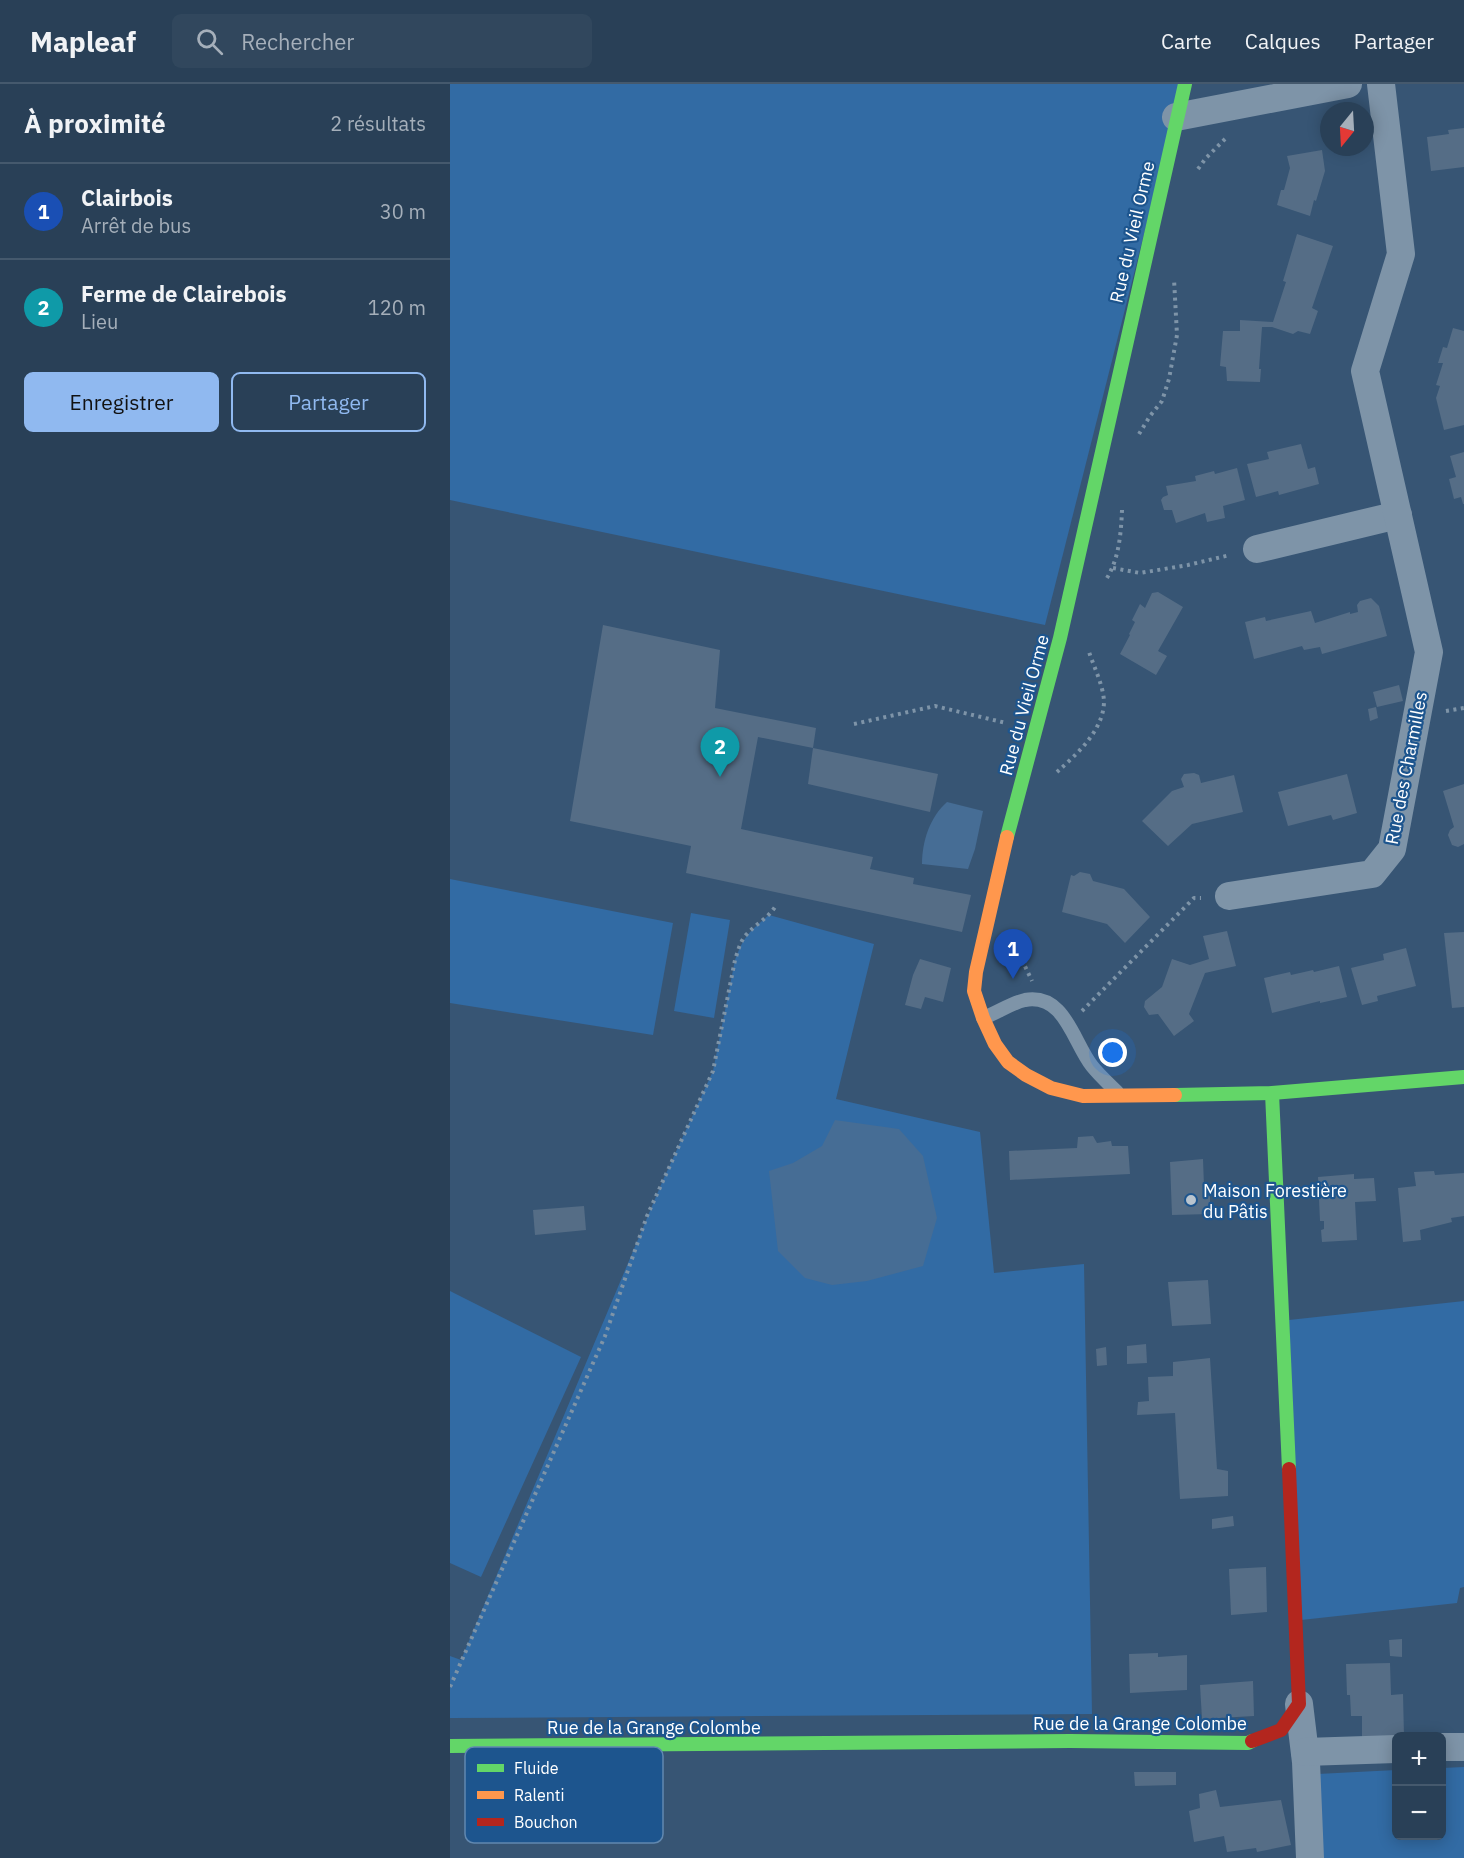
<!DOCTYPE html>
<html lang="fr">
<meta charset="utf-8">
<style>
body{margin:0;font-family:"IBM Plex Sans",sans-serif;background:#31475d;color:#f1f3f6}
.controls{position:absolute;right:18px;bottom:18px;display:grid;overflow:hidden;border-radius:9px;box-shadow:0 3px 15px #0003}
.controls button{width:54px;height:54px;display:grid;place-items:center;padding:0;border:0;border-bottom:2px solid #45596d;background:#294057;color:#f1f3f6;font:30px sans-serif}
.compass{position:absolute;left:870px;top:18px;width:54px;height:54px;border-radius:50%;background:#294057;box-shadow:0 3px 15px #0003;rotate:198deg}
.you{position:absolute;left:663px;top:969px;width:21px;height:21px;margin:-15px;border:4px solid #fff;border-radius:50%;background:#1a73e8;box-shadow:0 0 0 9px #1a73e833}
.badge{display:grid;place-items:center;width:39px;height:39px;border-radius:50%;background:#90b9f0;color:#fff;font-size:20px;font-weight:700}
.pin{position:absolute;translate:-50% -50px;filter:drop-shadow(0 2px 3px #0008)}
.pin::after{content:'';position:absolute;top:32px;width:21px;height:18px;background:inherit;clip-path:polygon(0 0,100% 0,50% 100%)}
.list{margin:0;padding:0;list-style:none}
h2{display:flex;justify-content:space-between;align-items:center;height:78px;margin:0;padding:0 24px;font-size:26px}
h2 small{font-size:20px;font-weight:400;color:#a5afba}
.list li{display:grid;grid-template-columns:39px 1fr auto;gap:18px;align-items:center;box-sizing:border-box;height:96px;padding:0 24px;border-top:2px solid #45596d}
.list b{display:block;font-size:22px;white-space:nowrap}
.list p{margin:0;font-size:20px;white-space:nowrap;color:#a5afba}
.list em{font-size:20px;font-style:normal;color:#a5afba}
.actions{display:flex;gap:12px;padding:18px 24px}
.actions a{flex:1;padding:14px 0;border:2px solid #90b9f0;border-radius:9px;text-align:center;font-size:21px;color:#90b9f0}
.actions .main{background:#90b9f0;color:#111}
.icon{flex:none;width:33px;height:33px;fill:none;stroke:currentColor;stroke-width:2;stroke-linecap:round;stroke-linejoin:round}
.map{position:relative;flex:none;width:1014px;height:1774px;overflow:hidden}
header{display:flex;align-items:center;gap:36px;box-sizing:border-box;height:84px;padding:0 30px;background:#294057;border-bottom:2px solid #45596d}
header strong{font-size:28px}
nav{display:flex;gap:33px;margin-inline-start:auto;font-size:21px}
.search{width:420px;height:54px;background:#31475d;display:flex;align-items:center;gap:15px;box-sizing:border-box;padding:0 21px;border-radius:9px;color:#a5afba;font-size:22px}
main{display:flex}
aside{flex:1;background:#294057}
.map>svg:first-child{display:block}
.green{fill:#326ba4}
.water{fill:#466d95}
.building{fill:#556d86}
.lines{fill:none;stroke-linecap:round;stroke-linejoin:round}
.path{stroke:#7e94a8;stroke-width:4;stroke-dasharray:3 4.5;stroke-linecap:butt}
.lane{stroke:#7e94a8;stroke-width:14}
.street{stroke:#7e94a8;stroke-width:28}
.fast{stroke:#63d668;stroke-width:14}
.slow{stroke:#ff974d;stroke-width:14}
.jam{stroke:#b3261e;stroke-width:14}
.poi-dot{fill:#b9c4ce;stroke:#1d558e;stroke-width:2}
.labels{text-anchor:middle;dominant-baseline:central;stroke-width:4.5;stroke-linejoin:round;paint-order:stroke}
.street-label{font-size:18px;fill:#fff;stroke:#1d558e}
.poi-label{font-size:18px;fill:#fff;stroke:#1d558e;text-anchor:start}
.key{fill:#1d558e;stroke:#6188b0;stroke-width:1.5}
.key-label{font-size:16px;fill:#fff}
</style>
<header>
<strong>Mapleaf</strong>
<div class="search"><svg class="icon" aria-label="search" viewBox="0 0 24 24"><circle cx="10" cy="10" r="6"/><path d="M15 15l6 6"/></svg>Rechercher</div>
<nav><a>Carte</a><a>Calques</a><a>Partager</a></nav>
</header>
<main>
<aside>
<h2>À proximité<small>2 résultats</small></h2>
<ul class="list">
<li><span class="badge" style="background:#1a4fb4">1</span><div><b>Clairbois</b><p>Arrêt de bus</p></div><em>30 m</em></li>
<li><span class="badge" style="background:#0f9aa8">2</span><div><b>Ferme de Clairebois</b><p>Lieu</p></div><em>120 m</em></li>
</ul>
<div class="actions"><a class="main">Enregistrer</a><a>Partager</a></div>
</aside>
<div class="map">
<svg width="1014" height="1774" viewBox="0 0 1014 1774">
<rect width="100%" height="100%" fill="#375574"/>
<!-- green -->
<g class="green">
<path d="M0,0H732L595,541L0,416Z"/>
<path d="M0,795L223,839L203,951L0,919Z"/>
<path d="M241,829L280,836L264,934L224,927Z"/>
<path d="M319,831L424,860L386,1015L530,1048L544,1189L634,1180L642,1630L0,1634V1572L11,1576L213,1096L263,987L285,876C294,852 299,848 319,831Z"/>
<path d="M0,1207L131,1273L31,1493L0,1479Z"/>
<path d="M1014,1217V1503L1010,1504L1007,1519L851,1536L839,1236Z"/>
<path d="M1014,1683V1774H851L848,1691L946,1686V1752H992V1684Z"/>
</g>
<!-- water -->
<g class="water">
<path d="M497,718L533,727L525,765L518,785L472,780C472,757 480,733 497,718Z"/>
<path d="M385,1036L449,1045L473,1072L487,1134L473,1182L417,1197L382,1201L355,1194L328,1167L319,1087L343,1079L372,1062Z"/>
</g>
<!-- building -->
<g class="building">
<path d="M1014,44V83L981,87L977,53L999,50L998,46Z"/>
<path d="M872,66L875,87L866,117L864,116L860,132L827,121L831,106H834L840,84L837,72Z"/>
<path d="M847,150L883,162L862,224L868,227L860,250L848,247L843,250L822,243H812L809,285H811L810,298L777,297L776,283L770,282L773,247H790V236L823,238L836,198L833,197Z"/>
<path d="M1003,244L1014,247V341L994,346L986,314L990,302L986,301L993,279H988L993,263L997,264Z"/>
<path d="M851,360L858,385L865,383L869,400L829,411L828,407L806,413L797,380L819,375L817,368Z"/>
<path d="M1014,368V420H1013L1011,413L1004,415L999,395L1006,393L1000,372Z"/>
<path d="M787,384L795,416L773,422L775,434L757,438L755,429L726,439L722,426H714L711,416L713,413L718,411L716,402L746,397L745,392L764,387L765,390Z"/>
<path d="M708,508L733,523L708,567L717,572L706,591L670,570L680,551L679,550L685,538L682,536L690,520L695,524L702,509Z"/>
<path d="M921,514L929,522L937,552L872,570L870,563L854,566L852,562L804,575L795,538L815,533L816,537L861,527L865,539L900,528V530L908,528L907,521L910,517Z"/>
<path d="M153,541L270,566L265,624L366,644L363,664L308,653L291,745L423,773L420,785L464,794L463,800L521,811L512,848L236,789L241,762L120,737Z"/>
<path d="M949,601L953,617L927,623L923,608Z"/>
<path d="M926,623L928,634L920,637L918,625Z"/>
<path d="M363,664L488,690L480,728L358,700Z"/>
<path d="M744,689L749,691L751,699L784,691L793,728L742,740L718,762L692,737L722,707L734,703L731,695L734,690Z"/>
<path d="M897,690L907,729L883,736L881,731L838,742L828,708Z"/>
<path d="M1014,700V760L1008,763L1002,761L998,751L1000,746L1004,743L993,707Z"/>
<path d="M630,788L640,790L643,797L674,805L700,833L675,859L657,840L612,828L621,791L624,792Z"/>
<path d="M777,847L786,882L755,889L739,930L744,937L724,952L708,930L699,931L694,923L695,917L712,903L722,875L740,881L759,875L753,852Z"/>
<path d="M1014,848V923L1002,924L994,849Z"/>
<path d="M956,864L966,902L927,912L928,917L912,921L901,884L934,876L933,870Z"/>
<path d="M470,875L501,884L493,918L475,913L471,925L455,921L463,891Z"/>
<path d="M889,882L897,913L870,919V917L822,929L814,894L840,888L841,891L863,886L864,888Z"/>
<path d="M643,1052L647,1059L661,1057L662,1062H678L680,1090L560,1096L559,1067L627,1064L628,1053Z"/>
<path d="M753,1075L754,1102H760V1130L722,1131L720,1078Z"/>
<path d="M984,1087L985,1091L1014,1089V1132L1001,1134L1002,1138L970,1146L971,1156L953,1158L948,1104L966,1102L964,1088Z"/>
<path d="M904,1090V1095L924,1094L926,1117L905,1118L907,1156L872,1158L871,1146L874,1145V1137H870L868,1093Z"/>
<path d="M134,1122L136,1146L85,1151L83,1126Z"/>
<path d="M758,1196L761,1240L722,1242L718,1198Z"/>
<path d="M696,1260L697,1279L677,1280V1262Z"/>
<path d="M656,1263L657,1281L647,1282L646,1265Z"/>
<path d="M760,1274L767,1385L778,1387V1412L730,1415L725,1329L687,1331L688,1318L699,1317L698,1293L723,1292V1278Z"/>
<path d="M783,1432L784,1442L762,1445V1435Z"/>
<path d="M816,1483L817,1528L781,1531L779,1485Z"/>
<path d="M952,1555V1573L940,1572L939,1556Z"/>
<path d="M708,1569V1573L737,1571V1606L680,1609L679,1570Z"/>
<path d="M940,1579L941,1611L953,1610L954,1652L912,1658V1632H901L900,1611H897L896,1580Z"/>
<path d="M803,1597L804,1632L752,1635L750,1601Z"/>
<path d="M684,1688H726V1701L685,1702Z"/>
<path d="M766,1706L770,1723L831,1716L841,1761L807,1768L806,1764L777,1768L774,1752L744,1758L739,1727L750,1724L749,1710Z"/>
</g>
<g class="lines">
<!-- path -->
<g class="path">
<path d="M748,85L756,74L777,53"/>
<path d="M689,350L700,332L712,317L719,295L727,251L724,195"/>
<path d="M663,484L690,489L738,481L780,471"/>
<path d="M657,494C669,474 671,450 672,426"/>
<path d="M996,627L1014,624"/>
<path d="M404,640L485,622L556,639"/>
<path d="M607,688C627,670 654,646 654,617C653,601 644,583 639,568"/>
<path d="M566,854L571,874L582,897"/>
<path d="M632,927L744,814H751"/>
<path d="M0,1603L155,1252L197,1132L263,987L285,876C288,867 290,857 297,850C306,840 318,834 325,823"/>
</g>
<!-- lane -->
<path class="lane" d="M533,934C547,929 561,919 575,916C615,909 623,958 642,982C649,991 659,1000 667,1008"/>
<!-- street -->
<g class="street">
<path d="M726,33L898,0"/>
<path d="M807,465L948,431"/>
<path d="M779,812L922,790L942,765L979,568L915,287L951,170L931,0"/>
<path d="M849,1620L856,1678L860,1774"/>
<path d="M992,1663H1014"/>
<path d="M855,1668L946,1665"/>
</g>
<!-- fast -->
<g class="fast">
<path d="M557,753L610,554L735,0"/>
<path d="M822,1009L839,1385"/>
<path d="M725,1011L822,1009L1014,993"/>
<path d="M0,1662L620,1657L798,1659L802,1657"/>
</g>
<!-- slow -->
<path class="slow" d="M557,753L526,888L524,907L533,934L545,960L558,978L576,991L601,1004L633,1012L725,1011"/>
<!-- jam -->
<path class="jam" d="M802,1657L831,1646L849,1620L839,1385"/>
</g>
<!-- markers -->
<circle class="poi-dot" cx="741" cy="1116" r="6"/>
<g class="labels">
<!-- street labels -->
<g class="street-label">
<text transform="translate(682 148) rotate(-77)">Rue du Vieil Orme</text>
<text transform="translate(574 621) rotate(-75)">Rue du Vieil Orme</text>
<text transform="translate(956 684) rotate(-79)">Rue des Charmilles</text>
<text x="690" y="1639">Rue de la Grange Colombe</text>
<text x="204" y="1643">Rue de la Grange Colombe</text>
</g>
<!-- poi labels -->
<g class="poi-label">
<text x="753" y="1106">Maison Forestière<tspan x="753" dy="21">du Pâtis</tspan></text>
</g>
</g>
<!-- legend -->
<rect x="15" y="1663" width="198" height="96" rx="9" class="key"/>
<rect x="27" y="1680" width="27" height="8" fill="#63d668"/>
<rect x="27" y="1707" width="27" height="8" fill="#ff974d"/>
<rect x="27" y="1734" width="27" height="8" fill="#b3261e"/>
<g class="key-label">
<text x="64" y="1690">Fluide</text>
<text x="64" y="1717">Ralenti</text>
<text x="64" y="1744">Bouchon</text>
</g>
</svg>
<div class="controls">
<button>+</button>
<button>−</button>
</div>
<svg class="compass" viewBox="-18 -18 36 36"><path d="M0-13l5 13h-10z" fill="#e53935"/><path d="M0 13l5-13h-10z" fill="#a5afba"/></svg>
<div class="you"></div>
<div class="pin badge" style="left:563px;top:895px;background:#1a4fb4">1</div>
<div class="pin badge" style="left:270px;top:693px;background:#0f9aa8">2</div>
</div>
</main>
